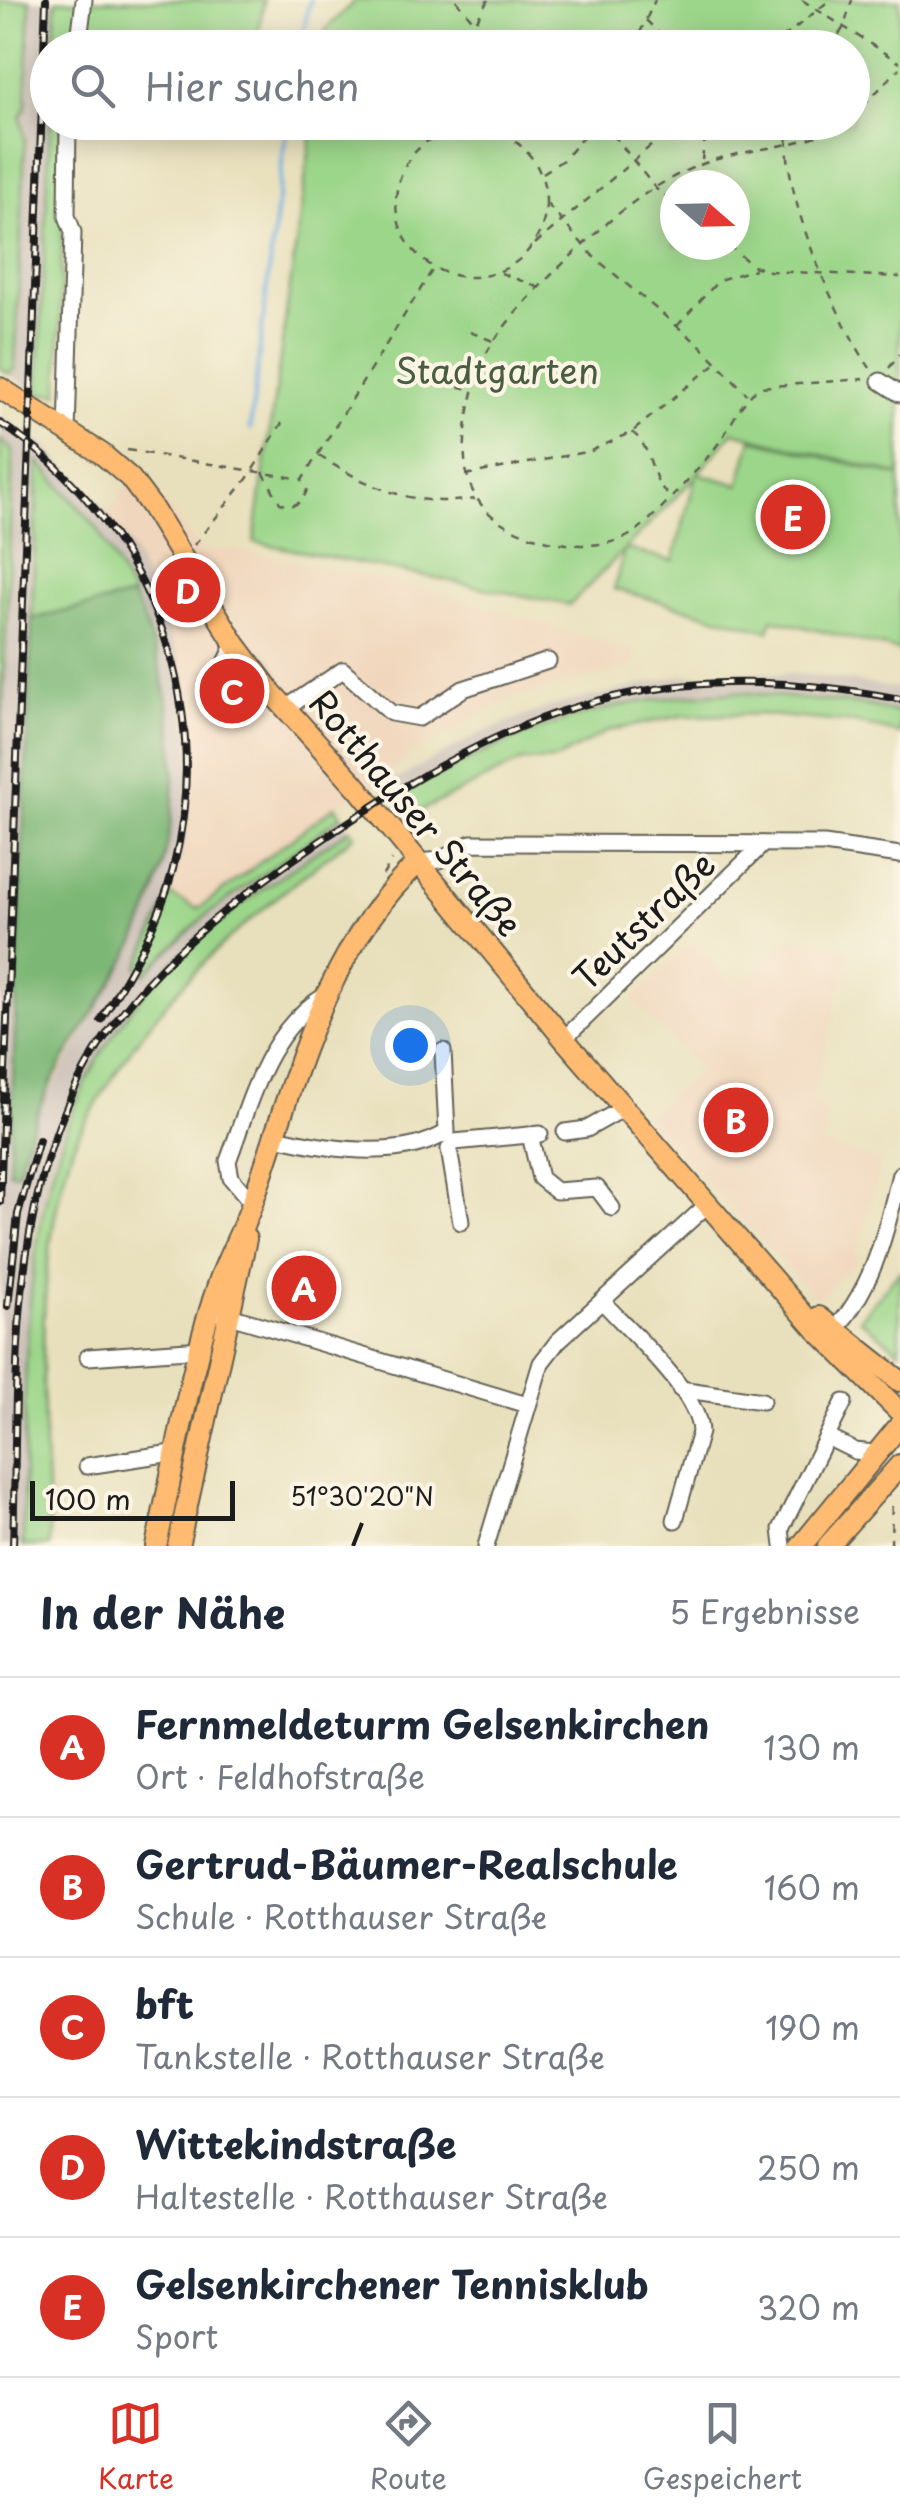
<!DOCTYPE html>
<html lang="de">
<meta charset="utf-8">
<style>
body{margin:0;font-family:"Playpen Sans",sans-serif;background:#f2f2f3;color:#1f2937}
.compass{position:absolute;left:660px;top:170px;width:90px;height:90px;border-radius:50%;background:#fff;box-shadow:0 5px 25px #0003;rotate:110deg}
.scale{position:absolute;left:30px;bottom:25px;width:205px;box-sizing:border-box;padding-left:10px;border:5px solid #1c1c1c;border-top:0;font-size:28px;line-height:35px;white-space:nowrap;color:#1c1c1c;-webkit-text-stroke:8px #fcf5e5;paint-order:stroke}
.you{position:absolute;left:410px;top:1045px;width:35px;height:35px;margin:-25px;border:8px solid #fff;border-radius:50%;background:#1a73e8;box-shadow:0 0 0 15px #1a73e833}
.badge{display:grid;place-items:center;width:65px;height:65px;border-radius:50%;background:#d93025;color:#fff;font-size:32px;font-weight:700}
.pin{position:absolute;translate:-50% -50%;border:5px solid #fff;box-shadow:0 2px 10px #0006}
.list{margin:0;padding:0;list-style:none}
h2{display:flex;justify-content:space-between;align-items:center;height:130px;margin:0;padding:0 40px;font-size:42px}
h2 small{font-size:32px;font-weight:400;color:#747a83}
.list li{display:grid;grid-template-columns:65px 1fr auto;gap:30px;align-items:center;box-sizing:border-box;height:140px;padding:0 40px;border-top:2px solid #e0e1e3}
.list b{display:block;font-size:38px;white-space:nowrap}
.list p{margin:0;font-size:32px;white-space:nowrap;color:#747a83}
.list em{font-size:32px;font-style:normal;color:#747a83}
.icon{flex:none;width:55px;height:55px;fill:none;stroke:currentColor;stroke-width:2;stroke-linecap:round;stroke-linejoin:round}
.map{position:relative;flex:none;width:900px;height:1546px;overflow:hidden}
.search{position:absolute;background:#fff;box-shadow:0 5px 25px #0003;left:30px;right:30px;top:30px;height:110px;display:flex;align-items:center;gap:25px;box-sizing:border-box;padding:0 35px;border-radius:55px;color:#747a83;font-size:38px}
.sheet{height:830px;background:#fff}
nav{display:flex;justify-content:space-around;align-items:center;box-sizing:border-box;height:140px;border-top:2px solid #e0e1e3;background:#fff;font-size:28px;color:#747a83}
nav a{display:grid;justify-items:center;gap:5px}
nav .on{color:#d93025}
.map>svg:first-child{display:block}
.built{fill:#f0d6bc}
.industrial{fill:#cec2b9;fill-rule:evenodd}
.green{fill:#9cd68a;stroke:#5c7953;stroke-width:2.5;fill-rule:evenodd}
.forest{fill:#7db776;stroke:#4c6a49;stroke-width:2.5}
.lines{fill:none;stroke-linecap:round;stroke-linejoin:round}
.stream{stroke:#6fade1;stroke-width:4}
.minor-casing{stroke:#636154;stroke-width:19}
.major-casing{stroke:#636154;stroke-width:24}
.path{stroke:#636154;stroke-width:2.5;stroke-dasharray:8 8;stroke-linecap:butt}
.minor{stroke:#fff;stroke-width:15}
.major{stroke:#febb71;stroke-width:20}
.rail-casing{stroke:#1c1c1c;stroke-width:8}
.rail{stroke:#fcf5e5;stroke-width:4;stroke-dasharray:11;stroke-linecap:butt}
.ticks{fill:none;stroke:#1c1c1c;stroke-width:4}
.labels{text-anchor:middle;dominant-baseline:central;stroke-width:8;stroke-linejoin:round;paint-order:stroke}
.park-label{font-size:35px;fill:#495d42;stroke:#fcf5e5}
.street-label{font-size:35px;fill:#1c1c1c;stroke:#fcf5e5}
.ticks-label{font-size:25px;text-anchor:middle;fill:#1c1c1c;stroke:#fcf5e5;stroke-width:8;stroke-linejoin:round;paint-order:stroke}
</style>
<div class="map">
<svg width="900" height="1546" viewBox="0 0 900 1546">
<rect width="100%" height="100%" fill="#fcf5e5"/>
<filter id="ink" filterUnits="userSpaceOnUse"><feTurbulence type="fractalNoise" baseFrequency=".01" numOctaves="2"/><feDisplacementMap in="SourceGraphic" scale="20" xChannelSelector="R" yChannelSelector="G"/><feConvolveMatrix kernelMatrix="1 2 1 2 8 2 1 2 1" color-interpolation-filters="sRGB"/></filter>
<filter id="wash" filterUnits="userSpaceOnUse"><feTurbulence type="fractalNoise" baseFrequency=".0048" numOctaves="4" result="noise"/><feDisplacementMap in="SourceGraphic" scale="40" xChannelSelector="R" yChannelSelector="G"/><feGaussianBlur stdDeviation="2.25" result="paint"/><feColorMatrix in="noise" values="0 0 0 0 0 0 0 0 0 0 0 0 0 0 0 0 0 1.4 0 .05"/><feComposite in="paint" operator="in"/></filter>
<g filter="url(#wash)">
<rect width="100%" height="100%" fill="#e8e0bc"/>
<!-- built -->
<g class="built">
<path d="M140,471L202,552L234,549L421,588L636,652L633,666L510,699L413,753L375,786L335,806L198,909L170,895L186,837L155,598L132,548L107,513Z"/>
<path d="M792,938L849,950L813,1101L829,1117L822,1124L829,1134L819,1143L881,1162L855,1263L817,1299L644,1116L699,1070L632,999L692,942L736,987Z"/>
</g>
<!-- industrial -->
<g class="industrial">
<path d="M30,0H56L54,47L48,48L50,123L38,393L9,374L15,369L25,139L21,116L26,107Z"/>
<path d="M0,416L46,447L107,513L132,548L180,660L193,769L186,837L170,895L138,968L145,973L204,917L342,816L350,829L272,882L154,982L92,1068L70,1112L51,1164L35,1232L26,1347L23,1546H0V784L13,452L0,440ZM38,462L133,596L154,642L172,715L174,800L156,891L128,956L37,1113L18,1172L9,1171Z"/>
<path d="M736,672L811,675L900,689V713L808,697L735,692L678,695L580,712L520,734L402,794L394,781L479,734L548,707L680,676Z"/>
</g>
<!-- green -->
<g class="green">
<path d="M0,0H30L26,108L21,116L25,139L15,369L9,374L0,368Z"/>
<path d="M56,0H264L256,47L54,48Z"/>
<path d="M356,0H900V475L733,432L698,473L739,485L752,439L900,476V651L772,619L769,631L614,589L624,550L570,605L254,542L313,123L852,122V48L323,47L326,29ZM675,185H735V245H675ZM696,476L673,561L626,549V548Z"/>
<path d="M50,123H64L59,394L38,393Z"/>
<path d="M0,440L13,451L0,784Z"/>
<path d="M38,461L97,528L133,596L32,619Z"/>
<path d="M735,692L866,705L900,713V734L855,723L758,714L680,716L608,731L555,760L522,761L414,814L400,803L402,794C518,730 601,698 735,692Z"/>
<path d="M335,806L342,816L204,917L145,974L138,968L170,895L198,909Z"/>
<path d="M350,829L355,835C252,916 171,977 103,1093C94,1110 80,1128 73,1146C30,1272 44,1416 50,1546H23C26,1350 12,1139 153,983C209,922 282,875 350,829Z"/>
<path d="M900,1271V1351L859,1319Z"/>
</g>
<!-- forest -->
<path class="forest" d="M133,596C188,712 189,841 128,956C99,1009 59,1058 37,1114C29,1133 24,1153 18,1173L9,1172L32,619Z"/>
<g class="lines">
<!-- stream -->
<g class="stream">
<path d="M300,48L310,0"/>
<path d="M250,429L287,122"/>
</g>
</g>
</g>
<g filter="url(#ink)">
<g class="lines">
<defs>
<g id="minor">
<path d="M78,48L84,0"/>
<path d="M880,381L900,394"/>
<path d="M67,433L73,232L67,216L68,122"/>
<path d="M235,644L221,673L247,703L271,692"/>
<path d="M286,708L343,670L391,713L419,718L463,689L548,661"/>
<path d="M419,862L440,860L471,843L824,844L900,855"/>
<path d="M564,1039L763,844"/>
<path d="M565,1132L587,1129L624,1108"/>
<path d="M530,1135L540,1178L556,1191L597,1188L612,1208"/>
<path d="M272,1136C324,1149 400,1162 447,1132L443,1051"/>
<path d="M252,1203L231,1178L228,1161C252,1097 267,1029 329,993"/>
<path d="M461,1222L449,1149L454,1142L540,1134"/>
<path d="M602,1301C630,1332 699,1392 700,1432L675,1520"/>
<path d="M220,1313L527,1405"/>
<path d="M828,1337C873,1292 886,1232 900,1174"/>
<path d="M88,1357L202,1349"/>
<path d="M680,1389L762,1401"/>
<path d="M827,1437L855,1451L874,1453"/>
<path d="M87,1466L178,1452"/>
<path d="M486,1546L541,1363L558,1341L707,1205"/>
<path d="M783,1546L781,1529L844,1402"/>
</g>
<g id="major">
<path d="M0,388L102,454L130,478L151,506L235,644L271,692L357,787L564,1039L816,1329L900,1412"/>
<path d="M819,1317L900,1381"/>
<path d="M156,1546C176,1458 190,1364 220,1279C230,1252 244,1228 253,1201C293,1086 325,947 419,862"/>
<path d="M178,1546L246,1239"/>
<path d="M801,1546L900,1425"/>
<path d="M828,1546L900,1465"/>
</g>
</defs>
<!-- minor casing -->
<use href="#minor" class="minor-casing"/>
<!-- major casing -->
<use href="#major" class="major-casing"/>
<!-- path -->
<g class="path">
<path d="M456,0L496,48"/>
<path d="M802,0L900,63"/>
<path d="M646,20L674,48"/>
<path d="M461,48L488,0"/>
<path d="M633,48L655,0"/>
<path d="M770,48L830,0"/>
<path d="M830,48L844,27L852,0"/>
<path d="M852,117L900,68"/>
<path d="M603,122L656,189L675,202"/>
<path d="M790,122C774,180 836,319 870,368"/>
<path d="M845,122C809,145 769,146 729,156C682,167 640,194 604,226C567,259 510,311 486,354C478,369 474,388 470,405C457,469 464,515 534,537C562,546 603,550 630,535C650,524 700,467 715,448C731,428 739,402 760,387L863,379"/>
<circle cx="471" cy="202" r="75"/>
<path d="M514,138L524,122"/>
<path d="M702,160L707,122"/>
<path d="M543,173L563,160L596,122"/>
<path d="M547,204L594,257L702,347L747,394"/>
<path d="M535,244L679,122"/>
<path d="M728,245L753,266L770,271L900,277"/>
<path d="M501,273L540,288"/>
<path d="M677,326L719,280L755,269"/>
<path d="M470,332L493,341"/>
<path d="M889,368L900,354"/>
<path d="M447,376L456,386L474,390"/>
<path d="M632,432C654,449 648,476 668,495"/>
<path d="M127,450L301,479"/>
<path d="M319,456C369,487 414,508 475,499"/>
<path d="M263,472L280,503L292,506L302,501L307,490L302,480L433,269"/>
<path d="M465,475L591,451L632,432L716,363"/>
<path d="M194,545L247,479L282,423"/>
<path d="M383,875L392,860"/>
<path d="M891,1546L892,1498"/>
</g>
<!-- minor -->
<use href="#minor" class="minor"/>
<!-- major -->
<use href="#major" class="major"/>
<defs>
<g id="rail">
<path d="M0,423C146,518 217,700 173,869C159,924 130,972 101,1020"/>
<path d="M0,1202L46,0"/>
<path d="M8,1306L18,1214L39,1140"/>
<path d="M13,1546C18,1401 7,1242 67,1106C113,998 200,925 294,859C502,714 642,650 900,699"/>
</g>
</defs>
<!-- rail casing -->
<use href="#rail" class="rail-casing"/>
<!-- rail -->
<use href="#rail" class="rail"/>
</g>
</g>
<!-- ticks -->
<path class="ticks" d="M353,1546L362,1523"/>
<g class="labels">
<!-- park labels -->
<g class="park-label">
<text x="497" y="369">Stadtgarten</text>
</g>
<!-- street labels -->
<g class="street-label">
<text transform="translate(417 812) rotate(50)">Rotthauser Straße</text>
<text transform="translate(643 920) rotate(-44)">Teutstraße</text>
</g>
</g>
<g class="ticks-label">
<text x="362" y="1506">51°30'20"N</text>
</g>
</svg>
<svg class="compass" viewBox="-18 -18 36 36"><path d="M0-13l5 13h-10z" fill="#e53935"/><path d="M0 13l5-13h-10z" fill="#747a83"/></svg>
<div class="scale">100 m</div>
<div class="you"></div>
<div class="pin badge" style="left:304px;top:1288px">A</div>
<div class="pin badge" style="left:736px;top:1120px">B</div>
<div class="pin badge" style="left:232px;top:691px">C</div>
<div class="pin badge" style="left:188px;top:590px">D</div>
<div class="pin badge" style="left:793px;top:517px">E</div>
<div class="search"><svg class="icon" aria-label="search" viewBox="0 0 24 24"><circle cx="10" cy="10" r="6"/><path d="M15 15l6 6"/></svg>Hier suchen</div>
</div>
<section class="sheet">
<h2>In der Nähe<small>5 Ergebnisse</small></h2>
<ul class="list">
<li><span class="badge">A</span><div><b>Fernmeldeturm Gelsenkirchen</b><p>Ort · Feldhofstraße</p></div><em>130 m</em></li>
<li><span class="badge">B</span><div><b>Gertrud-Bäumer-Realschule</b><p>Schule · Rotthauser Straße</p></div><em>160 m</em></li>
<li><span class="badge">C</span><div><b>bft</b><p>Tankstelle · Rotthauser Straße</p></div><em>190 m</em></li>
<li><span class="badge">D</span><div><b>Wittekindstraße</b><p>Haltestelle · Rotthauser Straße</p></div><em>250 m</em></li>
<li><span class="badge">E</span><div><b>Gelsenkirchener Tennisklub</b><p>Sport</p></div><em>320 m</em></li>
</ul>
</section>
<nav>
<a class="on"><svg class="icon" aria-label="map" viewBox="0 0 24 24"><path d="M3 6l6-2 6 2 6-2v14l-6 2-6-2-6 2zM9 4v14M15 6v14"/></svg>Karte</a>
<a><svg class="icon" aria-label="directions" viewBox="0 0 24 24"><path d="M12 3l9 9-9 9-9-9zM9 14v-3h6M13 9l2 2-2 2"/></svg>Route</a>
<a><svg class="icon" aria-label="saved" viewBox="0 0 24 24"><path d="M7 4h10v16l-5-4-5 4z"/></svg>Gespeichert</a>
</nav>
